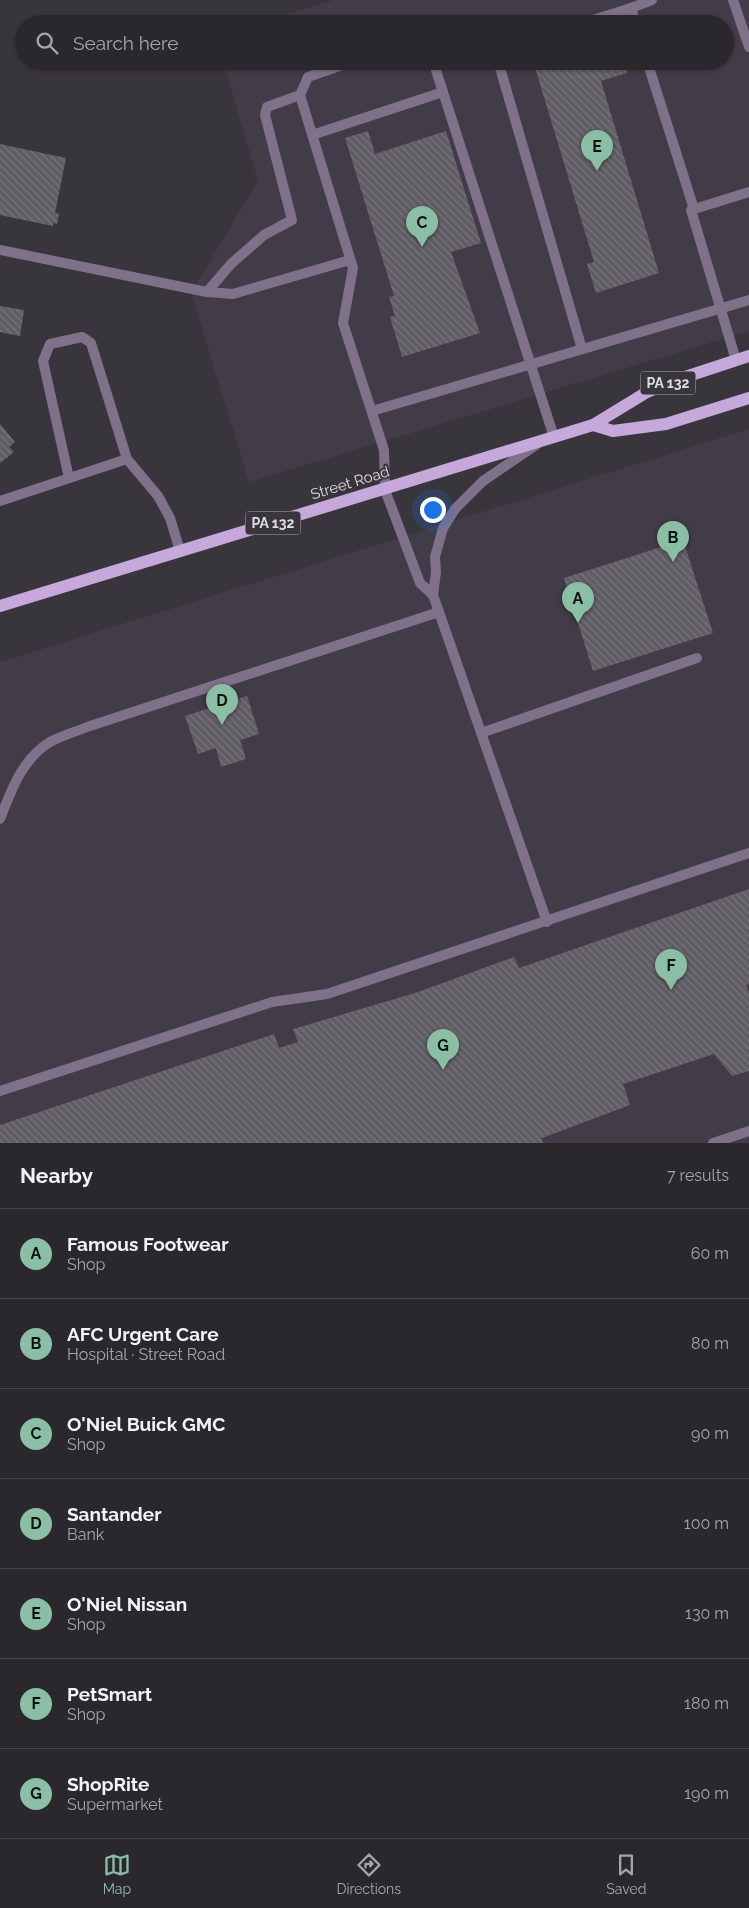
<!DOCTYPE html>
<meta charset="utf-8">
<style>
body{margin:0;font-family:Raleway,sans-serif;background:#373439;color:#f1f3f6}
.you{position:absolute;left:432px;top:509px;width:18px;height:18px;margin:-12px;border:4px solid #fff;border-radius:50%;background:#1a73e8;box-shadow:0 0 0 8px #1a73e833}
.badge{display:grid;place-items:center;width:32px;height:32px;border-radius:50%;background:#8abfa5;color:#111;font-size:16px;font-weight:700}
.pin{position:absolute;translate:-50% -41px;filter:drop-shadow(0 1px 2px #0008)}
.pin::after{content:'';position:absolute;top:26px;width:18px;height:15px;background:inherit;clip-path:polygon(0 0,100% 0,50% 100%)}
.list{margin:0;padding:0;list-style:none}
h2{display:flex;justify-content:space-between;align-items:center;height:65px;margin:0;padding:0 20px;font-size:21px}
h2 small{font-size:16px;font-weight:400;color:#a6a6aa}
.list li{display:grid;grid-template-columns:32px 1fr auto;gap:15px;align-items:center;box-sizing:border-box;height:90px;padding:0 20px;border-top:1px solid #474449}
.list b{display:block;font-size:19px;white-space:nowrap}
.list p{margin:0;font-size:16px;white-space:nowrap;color:#a6a6aa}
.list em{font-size:16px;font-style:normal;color:#a6a6aa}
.icon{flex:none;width:28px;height:28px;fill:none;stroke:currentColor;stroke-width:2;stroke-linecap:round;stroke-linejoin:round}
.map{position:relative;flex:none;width:749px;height:1143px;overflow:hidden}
.search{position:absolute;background:#2b282d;box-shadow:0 1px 4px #0004;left:15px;right:15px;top:15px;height:55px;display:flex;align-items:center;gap:12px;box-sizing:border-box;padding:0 18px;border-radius:28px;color:#a6a6aa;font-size:19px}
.sheet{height:695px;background:#2b282d}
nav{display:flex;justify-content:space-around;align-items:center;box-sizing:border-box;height:70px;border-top:1px solid #474449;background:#2b282d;font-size:14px;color:#a6a6aa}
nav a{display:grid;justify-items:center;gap:2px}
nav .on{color:#8abfa5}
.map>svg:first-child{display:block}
.built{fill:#423b48}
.building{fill:url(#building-back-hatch)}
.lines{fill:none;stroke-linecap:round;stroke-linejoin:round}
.lane{stroke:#7f718a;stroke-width:10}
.primary{stroke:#c6a8db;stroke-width:12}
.labels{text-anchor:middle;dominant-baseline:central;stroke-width:4;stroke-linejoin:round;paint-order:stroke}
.shield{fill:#39353c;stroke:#adaab0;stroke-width:1}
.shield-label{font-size:14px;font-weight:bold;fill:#dfdce1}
.street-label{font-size:15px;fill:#dfdce1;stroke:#39353c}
</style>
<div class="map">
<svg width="749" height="1143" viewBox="0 0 749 1143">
<defs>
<pattern id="building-back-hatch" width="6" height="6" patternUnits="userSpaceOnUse" patternTransform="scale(1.25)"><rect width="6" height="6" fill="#615d64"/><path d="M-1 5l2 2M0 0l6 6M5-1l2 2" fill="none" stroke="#77747a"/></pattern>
</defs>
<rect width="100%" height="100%" fill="#39353c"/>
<!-- built -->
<g class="built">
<path d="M333,0H749V331L249,482L191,293L258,181L223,61H725V24H254Z"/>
<path d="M749,429V1143H0V662Z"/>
</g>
<!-- building -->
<g class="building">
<path d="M533,61H624L627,73L601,81L659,273L596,293L587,264L594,262Z"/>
<path d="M368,131L375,154L446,131L481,243L451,252L480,333L402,357L390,317L395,316L389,297L394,296L345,138Z"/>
<path d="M0,144L66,158L55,213L59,214L57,224L53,223V226L0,215Z"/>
<path d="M0,306L24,310L20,336L0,332Z"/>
<path d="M0,424L15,442L9,447L14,452L0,463Z"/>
<path d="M683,540L713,633L593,671L564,578Z"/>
<path d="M247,696L259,734L240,740L246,759L221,767L216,748L198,754L185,716Z"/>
<path d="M749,889V984L746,985L749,992V1071L732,1076L714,1054L623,1084L630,1105L542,1138L543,1143H0V1125L274,1034L279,1048L298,1042L293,1029L415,993L514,957L519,968Z"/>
</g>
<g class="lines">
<!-- lane -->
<g class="lane">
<path d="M733,0L749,47"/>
<path d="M631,8L652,0"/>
<path d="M580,24L631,8L636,24"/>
<path d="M354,61L308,77L300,95L353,268L343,323L384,450L385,490L420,583L433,595"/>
<path d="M433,61L554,437"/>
<path d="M498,61L582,349"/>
<path d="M647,61L694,209"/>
<path d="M312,135L443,92"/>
<path d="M0,250L207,292L233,294L350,260"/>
<path d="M207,292L231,264L264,235L292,220L265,115L267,107L300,95"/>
<path d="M736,360L691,210L749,192"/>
<path d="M372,411L749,300"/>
<path d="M69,478L43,361L50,344L82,337L91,343L127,459"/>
<path d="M0,501L127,459L158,496L170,518L180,551"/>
<path d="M439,612L433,595L436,572L435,557L443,528L455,509L483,481L536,445"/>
<path d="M481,733L697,658"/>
<path d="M0,819C11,791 22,759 50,742C61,736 75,732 87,727L439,612L547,922"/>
<path d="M0,1091L272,1002L327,994L749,853"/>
<path d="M713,1143L749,1131"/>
</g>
<!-- primary -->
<g class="primary">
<path d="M593,425L613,431L666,424L749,398"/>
<path d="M0,606L593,425L647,392L676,380L749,356"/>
</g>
</g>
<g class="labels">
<!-- shield labels -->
<g class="shield">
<rect x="640.5" y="371.5" width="55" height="23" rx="4"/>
<rect x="245.5" y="511.5" width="55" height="23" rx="4"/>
</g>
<g class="shield-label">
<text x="668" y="383">PA 132</text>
<text x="273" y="523">PA 132</text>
</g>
<!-- street labels -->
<g class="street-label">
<text transform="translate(350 483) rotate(-17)">Street Road</text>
</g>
</g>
</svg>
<div class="you"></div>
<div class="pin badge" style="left:578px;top:623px">A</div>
<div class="pin badge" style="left:673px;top:562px">B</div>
<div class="pin badge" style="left:422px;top:247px">C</div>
<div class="pin badge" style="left:222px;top:725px">D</div>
<div class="pin badge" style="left:597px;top:171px">E</div>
<div class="pin badge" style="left:671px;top:990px">F</div>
<div class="pin badge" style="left:443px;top:1070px">G</div>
<div class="search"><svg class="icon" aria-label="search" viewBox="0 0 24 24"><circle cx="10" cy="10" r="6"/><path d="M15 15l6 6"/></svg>Search here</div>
</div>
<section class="sheet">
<h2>Nearby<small>7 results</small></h2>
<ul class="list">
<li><span class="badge">A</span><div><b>Famous Footwear</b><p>Shop</p></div><em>60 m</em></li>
<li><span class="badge">B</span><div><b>AFC Urgent Care</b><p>Hospital · Street Road</p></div><em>80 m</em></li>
<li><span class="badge">C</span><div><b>O'Niel Buick GMC</b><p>Shop</p></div><em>90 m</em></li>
<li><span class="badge">D</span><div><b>Santander</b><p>Bank</p></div><em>100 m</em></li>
<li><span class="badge">E</span><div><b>O'Niel Nissan</b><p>Shop</p></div><em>130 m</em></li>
<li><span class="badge">F</span><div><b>PetSmart</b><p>Shop</p></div><em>180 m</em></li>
<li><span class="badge">G</span><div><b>ShopRite</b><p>Supermarket</p></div><em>190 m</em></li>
</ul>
</section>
<nav>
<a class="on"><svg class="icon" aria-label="map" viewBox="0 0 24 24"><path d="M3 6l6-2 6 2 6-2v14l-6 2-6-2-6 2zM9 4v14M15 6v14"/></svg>Map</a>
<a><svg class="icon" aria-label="directions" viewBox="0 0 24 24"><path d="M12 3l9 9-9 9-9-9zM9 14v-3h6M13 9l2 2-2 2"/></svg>Directions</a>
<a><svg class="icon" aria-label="saved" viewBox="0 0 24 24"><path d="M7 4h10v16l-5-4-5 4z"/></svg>Saved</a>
</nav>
